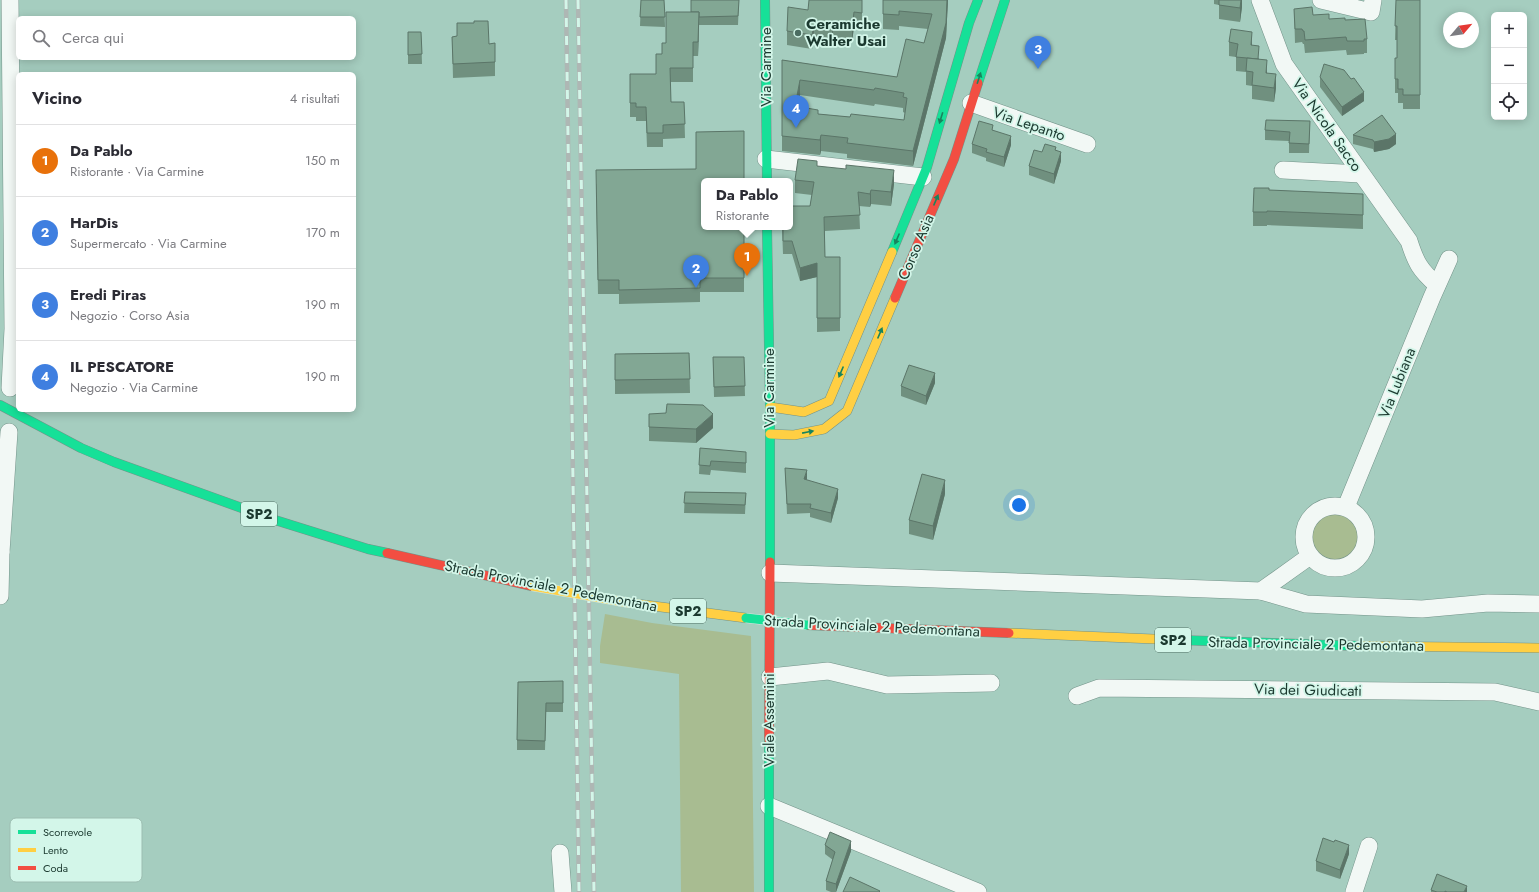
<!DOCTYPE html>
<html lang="it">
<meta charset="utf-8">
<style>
body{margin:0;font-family:Jost,sans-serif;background:#f2f2f3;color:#2b2b33}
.controls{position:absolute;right:12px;top:12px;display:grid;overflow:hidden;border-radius:6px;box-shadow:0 2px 10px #0003}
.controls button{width:36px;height:36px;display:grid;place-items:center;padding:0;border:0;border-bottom:1px solid #e1e1e2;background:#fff;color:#2b2b33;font:20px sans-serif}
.compass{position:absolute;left:1443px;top:12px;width:36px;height:36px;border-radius:50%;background:#fff;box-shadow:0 2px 10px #0003;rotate:61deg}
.you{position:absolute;left:1019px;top:505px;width:14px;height:14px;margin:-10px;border:3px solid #fff;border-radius:50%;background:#1a73e8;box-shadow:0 0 0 6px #1a73e833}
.badge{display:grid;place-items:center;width:26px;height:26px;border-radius:50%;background:#db2777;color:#fff;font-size:13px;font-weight:700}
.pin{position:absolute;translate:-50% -33px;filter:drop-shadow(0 1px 2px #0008)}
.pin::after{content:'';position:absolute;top:21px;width:14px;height:12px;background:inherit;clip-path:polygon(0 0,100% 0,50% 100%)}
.popup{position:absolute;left:701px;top:178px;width:92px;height:52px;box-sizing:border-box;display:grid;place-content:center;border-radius:6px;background:#fff;filter:drop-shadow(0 1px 3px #0005);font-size:13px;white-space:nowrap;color:#7c7c81}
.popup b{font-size:15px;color:#2b2b33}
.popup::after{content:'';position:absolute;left:50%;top:100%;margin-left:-8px;border:8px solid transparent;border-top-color:#fff}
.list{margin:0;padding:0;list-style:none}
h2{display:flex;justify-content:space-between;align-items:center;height:52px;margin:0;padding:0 16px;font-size:17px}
h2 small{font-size:13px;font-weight:400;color:#7c7c81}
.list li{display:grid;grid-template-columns:26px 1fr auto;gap:12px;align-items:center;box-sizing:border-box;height:72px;padding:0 16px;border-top:1px solid #e1e1e2}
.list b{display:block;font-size:15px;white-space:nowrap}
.list p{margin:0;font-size:13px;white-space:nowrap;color:#7c7c81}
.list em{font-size:13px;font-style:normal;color:#7c7c81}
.icon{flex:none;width:22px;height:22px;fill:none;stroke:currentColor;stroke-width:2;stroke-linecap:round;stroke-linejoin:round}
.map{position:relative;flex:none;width:1539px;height:892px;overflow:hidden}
.search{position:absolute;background:#fff;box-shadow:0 2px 10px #0003;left:16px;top:16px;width:340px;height:44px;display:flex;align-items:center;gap:10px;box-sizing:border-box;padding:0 14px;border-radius:6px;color:#7c7c81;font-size:15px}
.panel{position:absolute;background:#fff;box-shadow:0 2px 10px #0003;left:16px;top:72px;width:340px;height:340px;border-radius:6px}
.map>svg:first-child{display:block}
.green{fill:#a8bc91}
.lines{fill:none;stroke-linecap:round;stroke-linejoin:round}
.street-casing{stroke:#739389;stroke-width:18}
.fast-casing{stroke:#739389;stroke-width:10}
.slow-casing{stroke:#739389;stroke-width:10}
.jam-casing{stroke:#739389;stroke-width:10}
.street{stroke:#f2f8f5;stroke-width:17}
.fast{stroke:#16e098;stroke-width:9}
.slow{stroke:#ffcf43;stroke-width:9}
.jam{stroke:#f24e42;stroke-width:9}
.rail-casing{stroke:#aeb7b4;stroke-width:4.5}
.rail{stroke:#d3f6e9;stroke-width:3;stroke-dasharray:9;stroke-linecap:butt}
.fast-bridge-casing{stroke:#d6e8e2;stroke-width:10;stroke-linecap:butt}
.slow-bridge-casing{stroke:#d6e8e2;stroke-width:10;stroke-linecap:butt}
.fast-bridge{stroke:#16e098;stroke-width:9}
.slow-bridge{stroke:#ffcf43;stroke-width:9}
.wall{fill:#70907f;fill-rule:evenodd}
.shaded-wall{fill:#5b7568}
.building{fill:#82a794;stroke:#5b7568;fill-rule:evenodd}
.oneway{fill:#19845e}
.poi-dot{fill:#4b6d61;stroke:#d3f6e9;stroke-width:1.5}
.labels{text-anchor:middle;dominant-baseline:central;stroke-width:3.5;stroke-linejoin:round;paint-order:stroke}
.shield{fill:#d3f6e9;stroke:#527267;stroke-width:1}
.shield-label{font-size:14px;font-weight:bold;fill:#1b392f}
.poi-label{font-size:15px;font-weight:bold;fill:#1b392f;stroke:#d3f6e9;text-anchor:start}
.street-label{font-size:15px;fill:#1b392f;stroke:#d3f6e9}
.key{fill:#d3f6e9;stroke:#9cbdb1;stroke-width:1}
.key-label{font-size:11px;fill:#1b392f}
</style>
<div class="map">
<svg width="1539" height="892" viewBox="0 0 1539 892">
<rect width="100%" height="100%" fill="#a5cdbf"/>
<!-- green -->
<g class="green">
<circle cx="1336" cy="537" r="24"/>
<path d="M605,614L652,623L751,636L754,892H681L679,674L600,663V646Z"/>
</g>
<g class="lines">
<defs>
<g id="street">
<path d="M10,0L13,329L10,388"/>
<path d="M1260,0L1284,64L1409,241C1416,263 1420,270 1437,285"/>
<path d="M1321,0L1371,12L1373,0"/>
<path d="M971,103L1087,144"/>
<path d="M766,159L923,177"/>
<path d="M1283,170L1361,174"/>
<circle cx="1335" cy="537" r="31"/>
<path d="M1346,507L1432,297L1449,259"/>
<path d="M0,552H1L9,432"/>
<path d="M770,573L1261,591L1310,556"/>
<path d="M1261,591L1306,604L1422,609L1488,603L1539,604"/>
<path d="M0,596L1,552"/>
<path d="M770,677L828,671L887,685L991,683"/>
<path d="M1077,696L1099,688L1495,692L1539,702"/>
<path d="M769,806L978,892"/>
<path d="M560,853L563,892"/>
<path d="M1354,892L1369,846"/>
</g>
<g id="fast">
<path d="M765,0L767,181"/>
<path d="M978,83L1005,0"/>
<path d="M767,227L770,407V562"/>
<path d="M892,252L927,167L969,23L978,0"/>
<path d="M0,405L81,448L114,462L275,520L368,549L387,553"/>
<path d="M1178,640L1360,646"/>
<path d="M769,892V740"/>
</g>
<g id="slow">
<path d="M770,407L804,412L829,401L892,252"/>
<path d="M770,434L794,435L824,429L847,411L895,298"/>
<path d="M630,603L746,618"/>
<path d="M1009,633L1178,640"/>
<path d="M1360,646L1539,648"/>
</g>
<g id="jam">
<path d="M895,298L954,159L978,83"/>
<path d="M387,553L532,586"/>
<path d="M807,625L1009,633"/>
<path d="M769,740L770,562"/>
</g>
</defs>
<!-- street casing -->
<use href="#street" class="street-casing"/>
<!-- fast casing -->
<use href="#fast" class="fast-casing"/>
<!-- slow casing -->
<use href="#slow" class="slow-casing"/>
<!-- jam casing -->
<use href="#jam" class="jam-casing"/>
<!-- street -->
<use href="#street" class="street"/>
<!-- fast -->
<use href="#fast" class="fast"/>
<!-- slow -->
<use href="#slow" class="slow"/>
<!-- jam -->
<use href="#jam" class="jam"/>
<defs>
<g id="rail">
<path d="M566,0L579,892"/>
<path d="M578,0L594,892"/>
</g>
</defs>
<!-- rail casing -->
<use href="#rail" class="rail-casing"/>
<!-- rail -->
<use href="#rail" class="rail"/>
<defs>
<path id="fast-bridge" d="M746,618L807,625"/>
<path id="slow-bridge" d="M532,586L630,603"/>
</defs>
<!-- fast-bridge casing -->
<use href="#fast-bridge" class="fast-bridge-casing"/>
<!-- slow-bridge casing -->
<use href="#slow-bridge" class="slow-bridge-casing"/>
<!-- fast-bridge -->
<use href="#fast-bridge" class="fast-bridge"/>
<!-- slow-bridge -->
<use href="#slow-bridge" class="slow-bridge"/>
</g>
<!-- wall -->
<g class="wall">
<path d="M641,0H664L665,27L640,26Z"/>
<path d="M691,0H739L738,25H699L698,56H693V82H670L671,102H684L685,138L663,139V147H647L646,121H636V117H630V74H656V54H662L666,43L691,12Z"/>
<path d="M862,0V27L854,26L852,43L833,40L832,42L814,39L812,49L787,45V31L808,10Z"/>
<path d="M883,0H948L946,38L913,166L847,158V154L821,151L820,155L782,151V60L897,77L924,43L928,29L899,26V30L883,29ZM800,95L874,106L875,104L903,108V112L905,113L904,120L850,117L818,114L798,107Z"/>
<path d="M1214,0H1242V7L1240,22L1219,19V5L1214,4Z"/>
<path d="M1396,0H1420V109H1403V103H1398V93H1395V58H1397V40H1395Z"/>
<path d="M1294,9L1313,15L1329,19L1345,20L1367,39V53H1364V54L1347,55L1346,50L1305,53L1304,44H1303L1302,42L1295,43Z"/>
<path d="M457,23L489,44L495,62V76L453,78L452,37L457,36Z"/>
<path d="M408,32H421L422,64H408Z"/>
<path d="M1229,42L1252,45L1259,59L1276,88L1274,102L1252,99V86L1246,85V72L1236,71V57L1229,56Z"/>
<path d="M1320,77L1351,79L1364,101L1342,116L1320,87Z"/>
<path d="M1310,121L1309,153H1289V141L1265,140V130Z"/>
<path d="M993,130L1011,145L1004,167L986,161V158L972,153V144Z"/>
<path d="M1353,135L1396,144L1389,149L1374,152L1373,149L1353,144Z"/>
<path d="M1056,150L1061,161L1054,184L1029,175V166L1042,152Z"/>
<path d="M817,166L894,184L891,206L871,204L870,207L859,206L860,229L825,231V257H840V331L817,332V277L800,281L792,254H783L782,227L791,212L810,206L812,195L795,193V180Z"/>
<path d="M596,184L744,227V292H700V302L619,304V294H598Z"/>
<path d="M1269,190L1363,208V229L1267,225V226H1253V212Z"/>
<path d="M689,353L690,393L615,394V354Z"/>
<path d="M713,357H744L745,396L714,397Z"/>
<path d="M935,383L926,405L901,396V386Z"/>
<path d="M649,414L713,428L696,443L649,441Z"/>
<path d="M700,448L746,461V473L711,470L710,475L699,474Z"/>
<path d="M785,468L807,479V480L838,498L831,523L810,517V513L787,514Z"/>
<path d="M685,492L746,493L745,514L684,513Z"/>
<path d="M945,494L933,540L909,534V520Z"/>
<path d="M563,681V712H546L545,750H517V740Z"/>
<path d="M825,845L851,851L836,892H831L826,890V881L833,860L825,854Z"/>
<path d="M1349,854L1340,879L1316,871V861Z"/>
<path d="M1431,890L1467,892H1431Z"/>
</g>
<!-- shaded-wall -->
<g class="shaded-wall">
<path d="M947,0H948L946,38L913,166V151Z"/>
<path d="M1241,0H1242V7L1240,22V8Z"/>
<path d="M699,12V26L698,56V42Z"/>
<path d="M854,12V26L852,43V29Z"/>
<path d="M814,25V39L812,49V35Z"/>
<path d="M833,26V40L832,42V28Z"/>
<path d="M1252,32V46L1251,45Z"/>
<path d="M1267,60V74L1266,87V73Z"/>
<path d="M1276,74V88L1274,102V88Z"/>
<path d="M800,80V95L795,122V106Z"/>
<path d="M1364,92V101L1342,116V107Z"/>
<path d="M1396,134V144L1389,149L1374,152V142Z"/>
<path d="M821,135V151L820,155V140Z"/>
<path d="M1011,136V145L1004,167V157Z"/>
<path d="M1061,152V161L1054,184V174Z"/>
<path d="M894,170V184L891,206V192Z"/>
<path d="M871,190V204L870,207V194Z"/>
<path d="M817,263V277L800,281V268Z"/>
<path d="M935,373V383L926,405V396Z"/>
<path d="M713,414V428L696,443V429Z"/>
<path d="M807,470V479L804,489V479Z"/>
<path d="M945,480V494L933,540V526Z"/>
<path d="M838,489V498L831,523V513Z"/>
<path d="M851,841V851L836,892V884Z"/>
<path d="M1349,845V854L1340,879V870Z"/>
<path d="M1467,886V892H1464Z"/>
</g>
<!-- building -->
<g class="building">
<path d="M641,0H664L665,17H640Z"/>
<path d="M691,0H739L738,16L699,17V12H691Z"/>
<path d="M809,0H862V13L854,12L852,29L833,26L832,28L814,25L812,35L787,31L788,7L808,10Z"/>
<path d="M883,0H947L946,23L913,151L847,143L848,138L821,135L820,140L782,136V60L897,77L906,39L924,43L932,14L899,11V15L883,14ZM800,80L874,90L875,88L904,93L903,97L907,98L904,120L851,114L850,117L818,114V110L795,106Z"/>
<path d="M1219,0H1241L1240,8L1219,5Z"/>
<path d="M1396,0H1420V95H1403V89H1398V79H1395V58H1397V26H1395Z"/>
<path d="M1312,7L1313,15L1329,14V19L1345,18V20L1365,19L1367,39H1364V41H1347L1346,37L1305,40L1304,31H1303L1302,29H1295L1294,9Z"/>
<path d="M666,12H699L698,42H693V68H670L671,102H684L685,124L663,125V133H647L646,107H636V103H630V74H656V54H662V43H666Z"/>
<path d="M474,21H488L489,44L495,43V62L453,64L452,37L457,36V23H474Z"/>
<path d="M1231,29L1252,32L1251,45L1259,46L1258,59L1236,57L1238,44L1229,42Z"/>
<path d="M408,32H421L422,54L408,55Z"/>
<path d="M1247,58L1267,60L1266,73L1276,74L1274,88L1252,85L1253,72L1246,71Z"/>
<path d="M1324,64L1344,70L1351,79L1354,78L1364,92L1342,107L1320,77Z"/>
<path d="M1382,115L1396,134L1389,139L1374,142L1373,140L1353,135Z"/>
<path d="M1266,120L1310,121L1309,144L1289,143L1290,132L1265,130Z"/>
<path d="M979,121L993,125L992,130L1011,136L1004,157L986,152L987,149L972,144Z"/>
<path d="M744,131V181H704V227H744V278H700V288L619,290V280H598L596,170L696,169V132Z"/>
<path d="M1045,144L1056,147L1055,150L1061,152L1054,174L1029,166L1034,150L1042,152Z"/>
<path d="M798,159L817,161V166L846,169V165L894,170L891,192L871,190L870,194L858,192L860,215L824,217L825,257H840V318H817V263L800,268L792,241H783V227H790V212H791V206H810L814,182L795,180Z"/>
<path d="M1254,188H1269V190L1363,194V215L1267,211V212H1253Z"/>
<path d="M689,353L690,379L615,380V354Z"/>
<path d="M713,357H744L745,386L714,387Z"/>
<path d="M909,365L935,373L926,396L901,386Z"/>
<path d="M667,404L703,405L713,414L696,429L649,427V414L666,413Z"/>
<path d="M700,448L746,452V463L711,461L710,466L699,465Z"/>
<path d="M785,468L807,470L804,479L838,489L831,513L810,508L811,504H787Z"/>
<path d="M922,474L945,480L933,526L909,520Z"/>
<path d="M685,492L746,493L745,505L684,503Z"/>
<path d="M563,681V703H546L545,741L517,740L518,682Z"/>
<path d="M830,832L851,841L836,884L826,881L835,852L825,845Z"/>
<path d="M1323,838L1334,842L1335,840L1349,845L1340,870L1316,861Z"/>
<path d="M1437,874L1467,886L1464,892H1447L1445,891V892H1437L1431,890Z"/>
<path d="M850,877L880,891L879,892H843Z"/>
</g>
<!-- one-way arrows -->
<defs><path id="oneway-solid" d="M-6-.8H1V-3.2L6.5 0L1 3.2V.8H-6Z"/></defs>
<g class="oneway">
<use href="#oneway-solid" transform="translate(979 78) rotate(-72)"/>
<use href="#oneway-solid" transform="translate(941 118) rotate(107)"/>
<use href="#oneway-solid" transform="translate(936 200) rotate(-67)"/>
<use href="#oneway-solid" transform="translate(897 239) rotate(113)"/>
<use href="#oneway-solid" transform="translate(880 333) rotate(-67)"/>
<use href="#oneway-solid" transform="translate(841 372) rotate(113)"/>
<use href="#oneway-solid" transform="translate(808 432) rotate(-11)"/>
</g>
<!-- markers -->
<circle class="poi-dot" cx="798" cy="33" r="4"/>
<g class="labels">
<!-- shield labels -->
<g class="shield">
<rect x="241" y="502" width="36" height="24" rx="3"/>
<rect x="670" y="599" width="36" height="24" rx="3"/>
<rect x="1155" y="628" width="36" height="24" rx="3"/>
</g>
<g class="shield-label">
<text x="259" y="514">SP2</text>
<text x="688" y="611">SP2</text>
<text x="1173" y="640">SP2</text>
</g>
<!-- poi labels -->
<g class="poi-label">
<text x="806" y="24">Ceramiche<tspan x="806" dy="17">Walter Usai</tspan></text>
</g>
<!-- street labels -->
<g class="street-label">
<text transform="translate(766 67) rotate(-90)">Via Carmine</text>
<text transform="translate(1029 124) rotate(19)">Via Lepanto</text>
<text transform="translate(1327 125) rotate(55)">Via Nicola Sacco</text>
<text transform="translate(916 247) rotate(-67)">Corso Asia</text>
<text transform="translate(1397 383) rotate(-68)">Via Lubiana</text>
<text transform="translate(769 388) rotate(-90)">Via Carmine</text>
<text transform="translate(551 586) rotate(11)">Strada Provinciale 2 Pedemontana</text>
<text transform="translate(872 626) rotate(3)">Strada Provinciale 2 Pedemontana</text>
<text transform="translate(1316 644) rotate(1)">Strada Provinciale 2 Pedemontana</text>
<text transform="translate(1308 690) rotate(1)">Via dei Giudicati</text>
<text transform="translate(769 720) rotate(-90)">Viale Assemini</text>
</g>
</g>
<!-- legend -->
<rect x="10" y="818" width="132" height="64" rx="6" class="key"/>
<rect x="18" y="830" width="18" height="4" fill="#16e098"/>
<rect x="18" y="848" width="18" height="4" fill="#ffcf43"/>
<rect x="18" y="866" width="18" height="4" fill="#f24e42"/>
<g class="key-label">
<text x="43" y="836">Scorrevole</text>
<text x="43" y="854">Lento</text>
<text x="43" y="872">Coda</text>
</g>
</svg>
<div class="controls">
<button>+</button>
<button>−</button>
<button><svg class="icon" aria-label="locate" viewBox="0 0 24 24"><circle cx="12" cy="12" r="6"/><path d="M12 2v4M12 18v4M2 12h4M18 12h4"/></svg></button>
</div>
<svg class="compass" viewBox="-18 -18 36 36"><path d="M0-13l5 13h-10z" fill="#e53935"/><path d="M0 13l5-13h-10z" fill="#7c7c81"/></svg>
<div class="you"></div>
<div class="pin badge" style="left:747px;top:276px;background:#e8710a">1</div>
<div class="popup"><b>Da Pablo</b>Ristorante</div>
<div class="pin badge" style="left:696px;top:288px;background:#3f7fe0">2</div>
<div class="pin badge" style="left:1038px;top:69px;background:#3f7fe0">3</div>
<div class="pin badge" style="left:796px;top:128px;background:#3f7fe0">4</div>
<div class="search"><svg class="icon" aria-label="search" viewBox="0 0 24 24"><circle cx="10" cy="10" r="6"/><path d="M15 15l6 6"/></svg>Cerca qui</div>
<section class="panel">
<h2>Vicino<small>4 risultati</small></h2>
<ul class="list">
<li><span class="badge" style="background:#e8710a">1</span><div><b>Da Pablo</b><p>Ristorante · Via Carmine</p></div><em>150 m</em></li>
<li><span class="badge" style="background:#3f7fe0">2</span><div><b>HarDis</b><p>Supermercato · Via Carmine</p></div><em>170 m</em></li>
<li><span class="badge" style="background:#3f7fe0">3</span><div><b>Eredi Piras</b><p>Negozio · Corso Asia</p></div><em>190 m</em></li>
<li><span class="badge" style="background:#3f7fe0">4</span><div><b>IL PESCATORE</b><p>Negozio · Via Carmine</p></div><em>190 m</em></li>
</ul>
</section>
</div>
